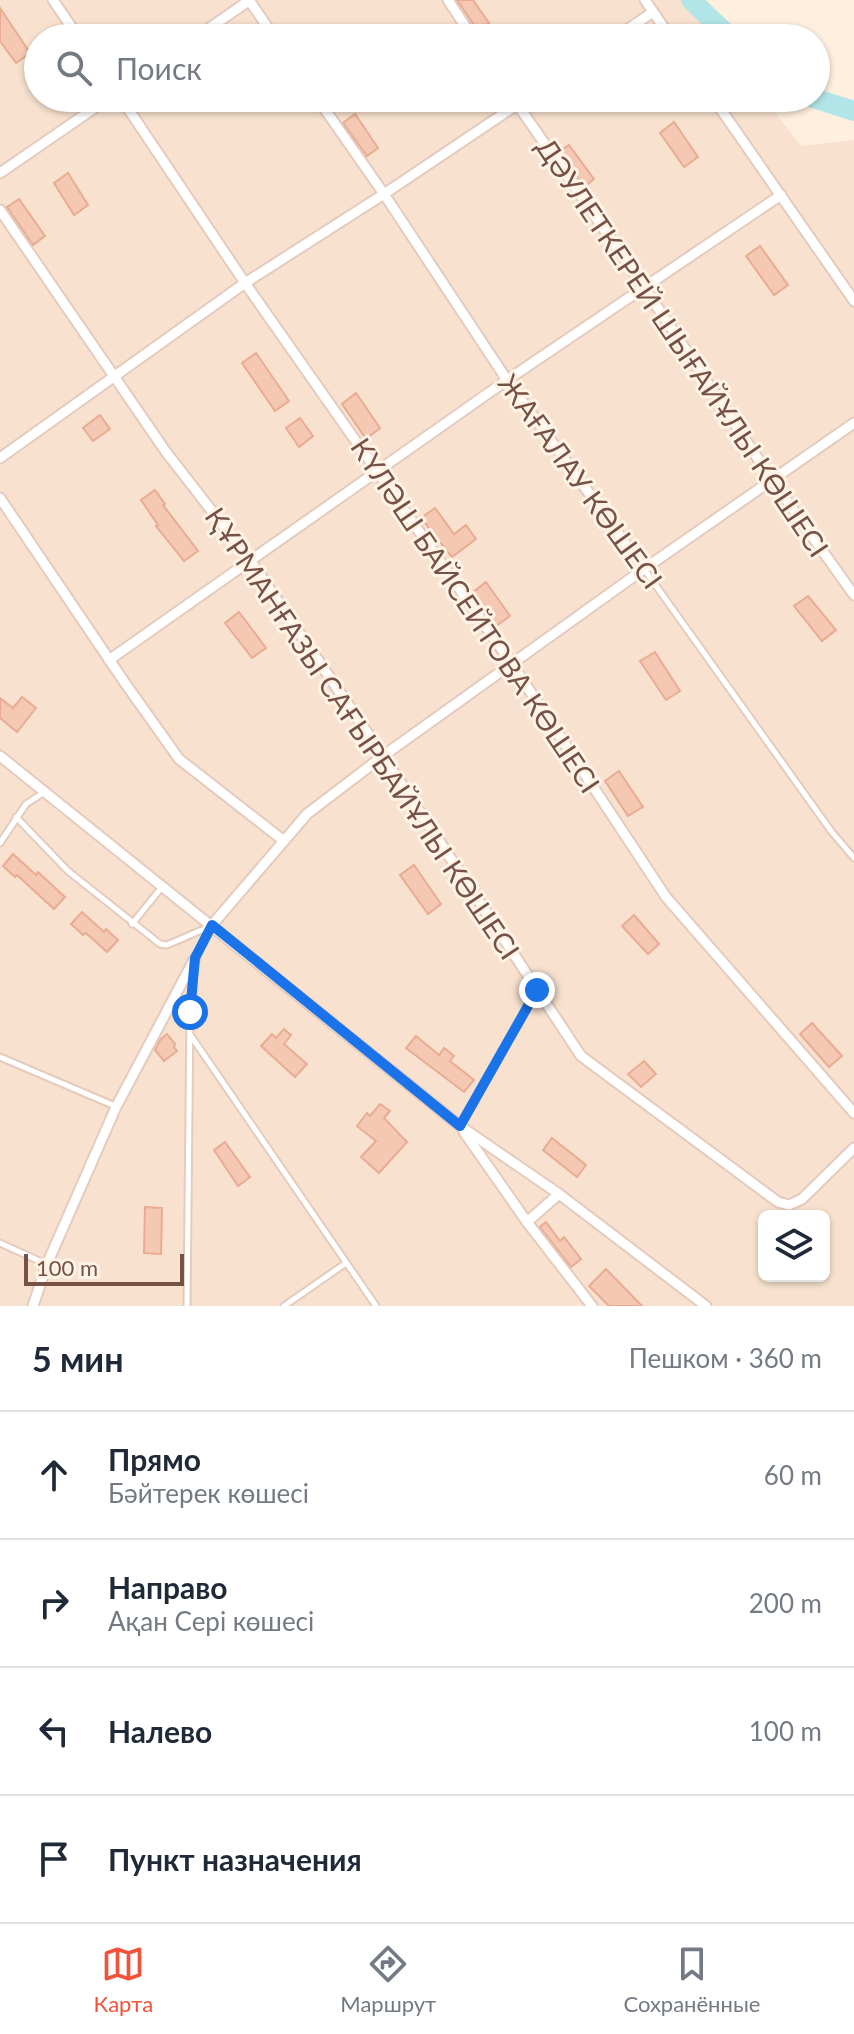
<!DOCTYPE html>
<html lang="ru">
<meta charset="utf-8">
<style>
body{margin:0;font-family:Lato,sans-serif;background:#f2f2f3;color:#1f2937}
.controls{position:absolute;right:24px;bottom:24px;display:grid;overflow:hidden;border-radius:12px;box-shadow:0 2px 6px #0004}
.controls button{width:72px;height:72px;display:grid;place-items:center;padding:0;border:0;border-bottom:2px solid #e0e1e3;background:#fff;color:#1f2937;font:40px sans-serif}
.scale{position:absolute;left:24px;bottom:20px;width:160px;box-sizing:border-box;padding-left:8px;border:4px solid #755245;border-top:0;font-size:22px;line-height:28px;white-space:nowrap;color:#755245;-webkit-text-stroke:6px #fff3e6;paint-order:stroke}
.stop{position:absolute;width:24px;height:24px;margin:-18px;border:6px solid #1a73e8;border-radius:50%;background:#fff}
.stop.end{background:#1a73e8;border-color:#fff;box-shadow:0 2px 8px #0008}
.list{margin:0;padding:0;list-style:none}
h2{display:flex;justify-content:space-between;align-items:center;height:104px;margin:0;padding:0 32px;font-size:34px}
h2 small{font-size:26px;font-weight:400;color:#747a83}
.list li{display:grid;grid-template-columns:52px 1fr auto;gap:24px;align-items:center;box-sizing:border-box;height:128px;padding:0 32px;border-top:2px solid #e0e1e3}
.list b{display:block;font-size:30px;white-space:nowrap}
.list p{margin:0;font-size:26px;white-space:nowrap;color:#747a83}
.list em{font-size:26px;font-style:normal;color:#747a83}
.icon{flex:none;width:44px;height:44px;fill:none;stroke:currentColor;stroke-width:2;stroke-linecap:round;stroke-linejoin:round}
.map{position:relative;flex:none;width:854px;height:1306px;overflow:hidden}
.search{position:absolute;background:#fff;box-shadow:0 2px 6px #0004;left:24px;right:24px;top:24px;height:88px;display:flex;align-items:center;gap:20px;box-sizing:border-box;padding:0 28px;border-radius:44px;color:#747a83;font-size:30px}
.sheet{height:616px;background:#fff}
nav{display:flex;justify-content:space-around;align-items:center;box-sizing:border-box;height:112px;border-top:2px solid #e0e1e3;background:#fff;font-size:22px;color:#747a83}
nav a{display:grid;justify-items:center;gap:4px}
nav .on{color:#f15239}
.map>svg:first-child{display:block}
.residential{fill:#f8e2cf;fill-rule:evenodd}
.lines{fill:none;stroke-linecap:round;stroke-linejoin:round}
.river{stroke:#b2e5e8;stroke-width:20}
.building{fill:#f5c8b4;stroke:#e9ac93;stroke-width:2}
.service-casing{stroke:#e4cbbd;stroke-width:9}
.minor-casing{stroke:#e4cbbd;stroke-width:13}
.service{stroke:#fff;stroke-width:5}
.minor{stroke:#fff;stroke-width:9}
.route{stroke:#1a73e8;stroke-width:10}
.labels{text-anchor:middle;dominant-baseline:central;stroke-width:6;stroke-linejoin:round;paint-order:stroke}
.street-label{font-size:28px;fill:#755245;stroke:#fff3e6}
</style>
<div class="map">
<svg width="854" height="1306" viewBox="0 0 854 1306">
<rect width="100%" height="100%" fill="#feefde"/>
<!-- residential -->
<path class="residential" d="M0,0H689L718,38H38V98H764L801,146L854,140V1306H0ZM764,1216H824V1276H764Z"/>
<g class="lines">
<!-- river -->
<g class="river">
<path d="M691,0L731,38"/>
<path d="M813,98L854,111"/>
</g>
</g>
<!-- building -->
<g class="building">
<path d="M457,0H473L489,23L478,31Z"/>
<path d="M0,8L30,53L16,63L0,41Z"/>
<path d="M355,114L378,148L367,156L343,123Z"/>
<path d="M674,122L698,157L684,167L660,133Z"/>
<path d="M569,145L594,179L584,187L559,152Z"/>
<path d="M68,173L88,205L74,215L54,183Z"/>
<path d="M19,199L45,236L33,245L7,207Z"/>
<path d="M760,246L788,285L774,295L746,256Z"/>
<path d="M256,353L289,401L275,411L242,363Z"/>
<path d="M356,393L380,428L366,439L342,404Z"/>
<path d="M100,415L110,429L93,441L83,428Z"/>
<path d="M300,418L313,436L299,447L286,428Z"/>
<path d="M155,490L165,504L163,505L198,551L184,561L156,526L158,525L141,500Z"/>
<path d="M435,508L454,534L466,525L476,539L452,557L421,518Z"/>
<path d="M486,582L510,616L496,626L472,593Z"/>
<path d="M808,596L836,630L822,641L794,606Z"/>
<path d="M239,612L266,648L252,658L225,623Z"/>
<path d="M655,652L680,691L666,700L640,661Z"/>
<path d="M22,697L36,708L17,732L0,718V698L13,708Z"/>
<path d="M619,771L643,807L628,816L605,781Z"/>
<path d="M13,854L36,875L38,872L65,897L54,909L17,875L15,877L3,866Z"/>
<path d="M414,865L441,904L428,914L400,875Z"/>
<path d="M82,912L104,932L106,929L118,940L107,952L86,933L83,935L71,924Z"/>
<path d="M634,915L659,944L648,954L622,926Z"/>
<path d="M812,1023L842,1056L829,1067L800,1034Z"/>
<path d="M284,1029L291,1035L284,1044L307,1064L295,1077L261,1046L272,1034L276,1038Z"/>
<path d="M167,1034L175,1044L174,1047L177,1051L164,1061L155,1050L160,1040Z"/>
<path d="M416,1036L439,1055L444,1048L454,1056L450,1061L474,1080L464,1092L406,1048Z"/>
<path d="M644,1061L656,1074L641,1087L628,1074Z"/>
<path d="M380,1104L390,1111L384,1118L407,1142L379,1173L361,1157L376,1141L357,1126L367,1113L370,1116Z"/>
<path d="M552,1138L586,1165L577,1177L543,1150Z"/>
<path d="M225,1142L250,1177L238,1186L214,1150Z"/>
<path d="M145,1207L162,1208L161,1254L144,1253Z"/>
<path d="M546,1222L560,1241L564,1237L581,1259L571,1267L540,1227Z"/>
<path d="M606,1269L642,1306H609L589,1286Z"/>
</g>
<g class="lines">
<defs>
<g id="service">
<path d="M644,569L831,831L854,858"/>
<path d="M16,817L68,871L160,944L167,945L211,926"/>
<path d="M0,843L26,804L46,791"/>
<path d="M132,924L162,887"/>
<path d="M191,1036L376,1306"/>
<path d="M0,1057L115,1106"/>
<path d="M460,1124L537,991"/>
<path d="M0,1243L46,1264"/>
<path d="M187,1306L190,1012L195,958L212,926"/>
<path d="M284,1306L346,1263"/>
</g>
<g id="minor">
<path d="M53,0L79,38"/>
<path d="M249,0L275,38"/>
<path d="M448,0L473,38"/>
<path d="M645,0L671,38"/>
<path d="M195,38L250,0"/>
<path d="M615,38L653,12"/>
<path d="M121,98L245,283L512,664L666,897L854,1113"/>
<path d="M317,98L384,194L507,380L644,569"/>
<path d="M513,98L644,287L772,480L854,595"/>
<path d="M713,98L854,301"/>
<path d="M0,173L109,98"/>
<path d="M0,210L166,452L250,560L383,756L581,1056L778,1202L789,1205L802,1199L854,1148"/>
<path d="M0,458L245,283L384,194L527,98"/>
<path d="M0,498L125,683L179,759L284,841"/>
<path d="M109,660L507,380L781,195"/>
<path d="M0,756L460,1126L559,1194L706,1306"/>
<path d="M212,925L307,814L383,756L644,569L854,423"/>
<path d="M464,1132L527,1222L592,1306"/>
<path d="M527,1222L559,1194"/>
<path d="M33,1306L47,1264L116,1107L195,958"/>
</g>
</defs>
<!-- service casing -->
<use href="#service" class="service-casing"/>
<!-- minor casing -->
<use href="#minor" class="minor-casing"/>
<!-- service -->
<use href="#service" class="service"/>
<!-- minor -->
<use href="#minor" class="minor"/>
</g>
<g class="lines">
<!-- route -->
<path class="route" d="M190,1012L195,958L212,925L460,1126L537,990"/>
</g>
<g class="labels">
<!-- street labels -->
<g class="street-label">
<text transform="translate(683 347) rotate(56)">ДӘУЛЕТКЕРЕЙ ШЫҒАЙҰЛЫ КӨШЕСІ</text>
<text transform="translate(581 481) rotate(54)">ЖАҒАЛАУ КӨШЕСІ</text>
<text transform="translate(476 615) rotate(56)">КҮЛӘШ БАЙСЕЙТОВА КӨШЕСІ</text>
<text transform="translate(363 733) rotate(56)">ҚҰРМАНҒАЗЫ САҒЫРБАЙҰЛЫ КӨШЕСІ</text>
</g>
</g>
</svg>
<div class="controls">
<button><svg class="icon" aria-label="layers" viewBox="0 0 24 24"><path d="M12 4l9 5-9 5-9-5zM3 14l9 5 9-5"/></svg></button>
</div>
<div class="scale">100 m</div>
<div class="stop" style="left:190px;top:1012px"></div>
<div class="stop end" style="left:537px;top:990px"></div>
<div class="search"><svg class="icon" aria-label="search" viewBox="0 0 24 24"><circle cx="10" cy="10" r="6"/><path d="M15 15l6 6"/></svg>Поиск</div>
</div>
<section class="sheet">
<h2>5 мин<small>Пешком · 360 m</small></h2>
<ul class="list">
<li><svg class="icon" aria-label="ahead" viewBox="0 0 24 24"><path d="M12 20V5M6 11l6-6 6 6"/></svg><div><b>Прямо</b><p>Бәйтерек көшесі</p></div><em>60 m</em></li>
<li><svg class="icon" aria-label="right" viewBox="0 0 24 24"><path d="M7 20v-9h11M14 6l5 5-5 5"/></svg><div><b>Направо</b><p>Ақан Сері көшесі</p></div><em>200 m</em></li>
<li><svg class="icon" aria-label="left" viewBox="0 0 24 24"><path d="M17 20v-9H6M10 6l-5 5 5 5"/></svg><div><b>Налево</b></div><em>100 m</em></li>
<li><svg class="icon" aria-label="arrive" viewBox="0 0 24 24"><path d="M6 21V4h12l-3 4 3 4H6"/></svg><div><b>Пункт назначения</b></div></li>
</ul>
</section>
<nav>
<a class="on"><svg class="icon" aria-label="map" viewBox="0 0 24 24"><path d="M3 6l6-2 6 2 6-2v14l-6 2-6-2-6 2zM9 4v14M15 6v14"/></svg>Карта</a>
<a><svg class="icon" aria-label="directions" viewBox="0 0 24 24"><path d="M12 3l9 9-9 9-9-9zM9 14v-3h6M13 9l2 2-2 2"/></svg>Маршрут</a>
<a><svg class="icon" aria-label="saved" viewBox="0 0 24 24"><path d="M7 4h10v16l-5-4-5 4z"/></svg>Сохранённые</a>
</nav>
